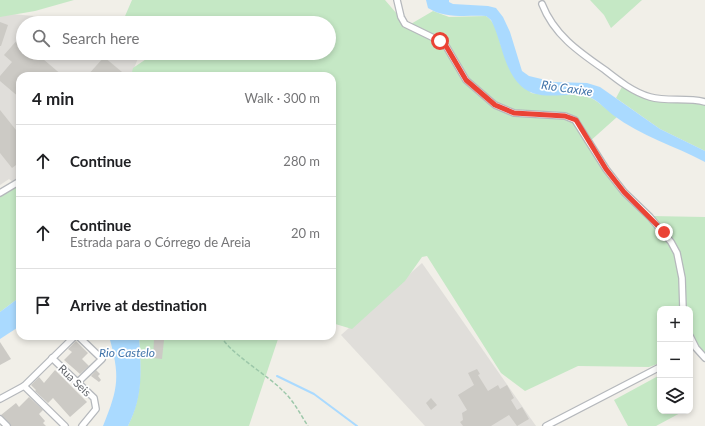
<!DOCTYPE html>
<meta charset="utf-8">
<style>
body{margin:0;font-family:Lato,sans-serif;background:#f2f2f2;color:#202124}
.controls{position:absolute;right:12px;bottom:12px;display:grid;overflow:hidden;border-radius:8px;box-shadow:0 2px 6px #0003}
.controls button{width:36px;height:36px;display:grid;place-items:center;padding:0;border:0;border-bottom:1px solid #e0e0e0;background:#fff;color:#202124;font:20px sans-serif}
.stop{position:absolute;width:12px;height:12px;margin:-9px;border:3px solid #ea4335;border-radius:50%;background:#fff}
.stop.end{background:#ea4335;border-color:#fff;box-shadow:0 1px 4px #0008}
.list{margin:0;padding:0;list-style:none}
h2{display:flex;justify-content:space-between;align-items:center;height:52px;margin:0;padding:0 16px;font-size:17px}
h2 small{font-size:13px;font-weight:400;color:#757577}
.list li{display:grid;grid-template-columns:26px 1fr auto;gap:12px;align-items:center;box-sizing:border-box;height:72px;padding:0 16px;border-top:1px solid #e0e0e0}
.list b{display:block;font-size:15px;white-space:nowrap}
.list p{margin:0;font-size:13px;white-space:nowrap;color:#757577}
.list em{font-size:13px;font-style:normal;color:#757577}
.icon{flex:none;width:22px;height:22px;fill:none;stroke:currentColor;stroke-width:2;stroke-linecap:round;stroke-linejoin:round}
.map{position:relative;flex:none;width:705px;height:426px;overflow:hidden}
.search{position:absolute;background:#fff;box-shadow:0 2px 6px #0003;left:16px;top:16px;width:320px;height:44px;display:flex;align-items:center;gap:10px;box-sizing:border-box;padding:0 14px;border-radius:22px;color:#757577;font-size:15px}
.panel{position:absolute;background:#fff;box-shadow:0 2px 6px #0003;left:16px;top:72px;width:320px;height:268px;border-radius:12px}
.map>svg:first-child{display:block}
.industrial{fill:#e0deda}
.green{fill:#c5e8c5}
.water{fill:#aadaff}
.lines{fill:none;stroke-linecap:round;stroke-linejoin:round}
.stream{stroke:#aadaff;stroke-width:2}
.building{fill:#cccac5}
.street-casing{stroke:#b5b8bc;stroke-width:8}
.path{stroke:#9cc7a9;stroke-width:1.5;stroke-dasharray:4 2;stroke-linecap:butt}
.street{stroke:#fff;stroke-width:5.5}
.route{stroke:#ea4335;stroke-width:5}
.labels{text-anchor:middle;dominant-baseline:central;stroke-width:3.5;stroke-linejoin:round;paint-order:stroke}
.street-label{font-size:11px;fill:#5f6368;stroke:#fff}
.water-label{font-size:12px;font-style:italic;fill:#4174aa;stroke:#fff}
</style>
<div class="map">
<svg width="705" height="426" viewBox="0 0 705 426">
<rect width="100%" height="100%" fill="#f1efe8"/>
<!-- industrial -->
<g class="industrial">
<path d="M0,13L34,16L58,23H23V53H140L133,71L129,76H20V187L9,179L0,185Z"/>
<path d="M422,263L536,426H425L341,335Z"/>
</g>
<!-- green -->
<g class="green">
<path d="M0,0H74L35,11L0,17Z"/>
<path d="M132,0H385L397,14L404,28L433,11L449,17L486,16C499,25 498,41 504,53C510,67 522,80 531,93C549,97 568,92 586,96C597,99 608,111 617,117L588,143C602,173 626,194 650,216L705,217V359L690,346V309H660V363L649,367L578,366L525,391L501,373L427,256L422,257L405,281L352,329L332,323V76H131L133,68L155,53H329V23H122Z"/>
<path d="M590,0H642L611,28L604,15Z"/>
<path d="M623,85L662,99L705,105V151L660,129L616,98Z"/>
<path d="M20,182V297L0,312V195Z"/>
<path d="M139,336H279L249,426H128C143,395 141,369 139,336Z"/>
<path d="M660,375V411H684L656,426H628L614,400Z"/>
</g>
<!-- water -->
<g class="water">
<path d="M426,0H449V2L453,4L488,6L496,8L503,17L510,32L522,71L529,76L554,82L587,83L600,87L660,129L705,151V162C675,146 641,136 613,115C605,109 596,98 586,96C564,91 540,103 521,86C503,69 502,41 491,20L486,16C466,15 445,19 428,8Z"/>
<path d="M20,297V326L0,339V312Z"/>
<path d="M109,336H139C141,369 144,395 128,426H103C119,387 120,376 109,336Z"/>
</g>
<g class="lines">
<!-- stream -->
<path class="stream" d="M277,376L314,394L357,426"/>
</g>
<!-- building -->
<g class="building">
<path d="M0,22L8,25L1,46H0Z"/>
<path d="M19,38L23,42V53H36L63,76H20V98L0,81V76L12,62L4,55Z"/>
<path d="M104,57L122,72L119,76H87Z"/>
<path d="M0,110L20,135V162L12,168L0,153Z"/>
<path d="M154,339L164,340L162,359L153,358Z"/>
<path d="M76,341L88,353L82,359L89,366L80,374L64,360L72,352L68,349Z"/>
<path d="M0,342L11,359L0,365Z"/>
<path d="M477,369L480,374L478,375L488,391L498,385L500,389L507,385L514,398L511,400L517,410L522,407L529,419L517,426L509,415L491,426H463L460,422L463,420L462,413L467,410L458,395L474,385L468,373Z"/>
<path d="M55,370L87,402L70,417L53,398L48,403L35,391L36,390L31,385L39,377L44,383Z"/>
<path d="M96,370L100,374L98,376L101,380L99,382L91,376Z"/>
<path d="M29,397L43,410L39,414L45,421L43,423L46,426H11L1,415L16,403L19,407Z"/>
<path d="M431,398L437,405L431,410L426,403Z"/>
</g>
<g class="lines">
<defs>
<g id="street">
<path d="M397,0L401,17L405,24L440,41L446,46L466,80L495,105L514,113L565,116L575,120L606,169L624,192L650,217L671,242L677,253L682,278L683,309"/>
<path d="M542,4C554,35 579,52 605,70C619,81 633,92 650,97C667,102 687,97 705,102"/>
<path d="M0,193L20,181"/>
<path d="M690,336L696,348L705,358"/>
<path d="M52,358L94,398L96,409L82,426"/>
<path d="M78,382L102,359L78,336"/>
<path d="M24,386L65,426"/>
<path d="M0,399L24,386L75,336"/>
<path d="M0,419L7,426"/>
<path d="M546,426L660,367"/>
</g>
</defs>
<!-- street casing -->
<use href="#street" class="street-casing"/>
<!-- path -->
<path class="path" d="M221,336C228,352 269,376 283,391C294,401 300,414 308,426"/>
<!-- street -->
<use href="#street" class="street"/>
</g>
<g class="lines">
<!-- route -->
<path class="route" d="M440,41L446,46L466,80L495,105L514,113L565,116L576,120L606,169L624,192L664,232"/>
</g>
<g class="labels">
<!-- street labels -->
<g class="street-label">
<text transform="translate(75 380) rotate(44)">Rua Seis</text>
</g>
<!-- water labels -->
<g class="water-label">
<text transform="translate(567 88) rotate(8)">Rio Caxixe</text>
<text x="127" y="352">Rio Castelo</text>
</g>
</g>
</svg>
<div class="controls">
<button>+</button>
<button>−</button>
<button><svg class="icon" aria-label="layers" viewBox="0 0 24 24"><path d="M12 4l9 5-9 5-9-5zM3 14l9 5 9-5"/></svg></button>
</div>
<div class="stop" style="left:440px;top:41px"></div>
<div class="stop end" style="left:664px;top:232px"></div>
<div class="search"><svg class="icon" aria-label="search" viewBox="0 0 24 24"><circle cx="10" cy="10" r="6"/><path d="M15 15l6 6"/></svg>Search here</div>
<section class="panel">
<h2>4 min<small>Walk · 300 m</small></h2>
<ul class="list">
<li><svg class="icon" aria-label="ahead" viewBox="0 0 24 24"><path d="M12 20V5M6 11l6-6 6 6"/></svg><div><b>Continue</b></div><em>280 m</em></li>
<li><svg class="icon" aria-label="ahead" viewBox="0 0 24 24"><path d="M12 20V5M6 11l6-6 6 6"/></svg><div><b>Continue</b><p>Estrada para o Córrego de Areia</p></div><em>20 m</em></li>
<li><svg class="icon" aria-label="arrive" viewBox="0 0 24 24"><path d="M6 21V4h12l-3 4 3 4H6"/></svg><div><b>Arrive at destination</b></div></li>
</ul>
</section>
</div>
